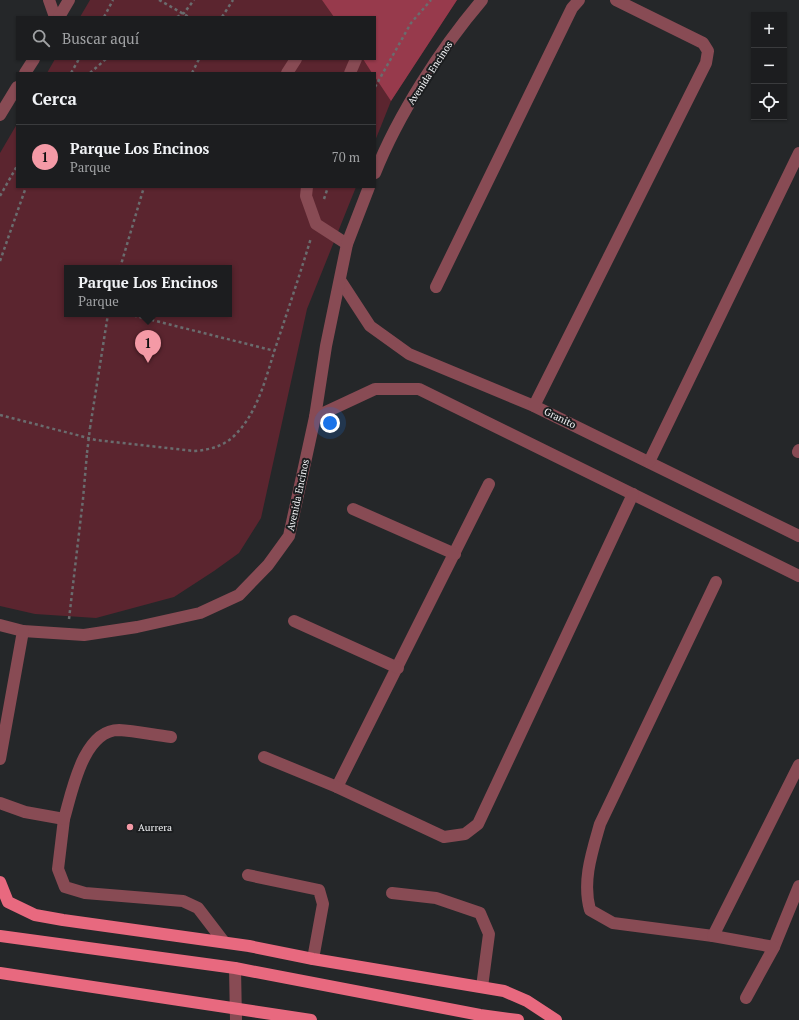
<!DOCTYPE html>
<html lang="es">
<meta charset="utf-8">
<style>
body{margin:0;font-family:"PT Serif",serif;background:#292a2c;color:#f1f3f6}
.controls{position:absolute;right:12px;top:12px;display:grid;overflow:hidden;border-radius:0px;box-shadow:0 1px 3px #0004}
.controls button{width:36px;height:36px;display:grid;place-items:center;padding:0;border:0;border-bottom:1px solid #3a3b3d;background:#1c1d1f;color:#f1f3f6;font:20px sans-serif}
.you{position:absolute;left:330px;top:423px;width:14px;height:14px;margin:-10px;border:3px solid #fff;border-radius:50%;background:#1a73e8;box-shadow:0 0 0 6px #1a73e833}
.badge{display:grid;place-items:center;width:26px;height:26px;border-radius:50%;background:#f49aa6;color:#111;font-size:13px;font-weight:700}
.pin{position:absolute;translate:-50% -33px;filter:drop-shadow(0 1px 2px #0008)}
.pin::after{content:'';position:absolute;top:21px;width:14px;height:12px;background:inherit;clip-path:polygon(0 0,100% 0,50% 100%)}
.popup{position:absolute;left:64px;top:265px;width:168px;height:52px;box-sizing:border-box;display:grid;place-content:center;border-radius:0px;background:#1c1d1f;filter:drop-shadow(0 1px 3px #0005);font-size:13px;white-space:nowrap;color:#a0a2a4}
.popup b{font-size:15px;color:#f1f3f6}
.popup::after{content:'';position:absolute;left:50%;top:100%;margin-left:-8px;border:8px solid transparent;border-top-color:#1c1d1f}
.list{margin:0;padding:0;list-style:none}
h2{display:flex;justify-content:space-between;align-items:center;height:52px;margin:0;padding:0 16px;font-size:17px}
h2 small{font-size:13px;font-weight:400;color:#a0a2a4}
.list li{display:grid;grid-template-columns:26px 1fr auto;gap:12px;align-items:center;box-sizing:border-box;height:64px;padding:0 16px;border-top:1px solid #3a3b3d}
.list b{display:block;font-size:15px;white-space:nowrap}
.list p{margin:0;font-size:13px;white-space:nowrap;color:#a0a2a4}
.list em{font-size:13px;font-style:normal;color:#a0a2a4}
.icon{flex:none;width:22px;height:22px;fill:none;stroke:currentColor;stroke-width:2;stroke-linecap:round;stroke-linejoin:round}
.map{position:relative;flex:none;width:799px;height:1020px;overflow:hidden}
.search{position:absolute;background:#1c1d1f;box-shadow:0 1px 3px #0004;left:16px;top:16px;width:360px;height:44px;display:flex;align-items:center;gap:10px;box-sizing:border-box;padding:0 14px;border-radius:0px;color:#a0a2a4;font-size:15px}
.panel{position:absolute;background:#1c1d1f;box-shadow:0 1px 3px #0004;left:16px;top:72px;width:360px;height:116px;border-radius:0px}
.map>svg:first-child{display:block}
.green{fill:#5b252f;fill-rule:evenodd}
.forest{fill:#973a4c}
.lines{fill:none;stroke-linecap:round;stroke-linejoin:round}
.path{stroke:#6a6c6e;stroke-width:2.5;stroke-dasharray:3 3;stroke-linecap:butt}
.minor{stroke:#884b54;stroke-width:12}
.major{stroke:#e8697f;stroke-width:12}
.path-bridge{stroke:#6a6c6e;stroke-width:2.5;stroke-dasharray:3 3;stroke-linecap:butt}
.poi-dot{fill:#f49aa6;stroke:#1b1d1f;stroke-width:1.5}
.labels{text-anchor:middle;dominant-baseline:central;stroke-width:4;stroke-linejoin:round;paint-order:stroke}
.street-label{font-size:10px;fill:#f2f3f5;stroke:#1b1d1f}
.poi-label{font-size:10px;fill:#f2f3f5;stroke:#1b1d1f;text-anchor:start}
</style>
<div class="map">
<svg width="799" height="1020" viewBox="0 0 799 1020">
<rect width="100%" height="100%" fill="#252729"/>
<!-- green -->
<g class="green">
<path d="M90,0H457L391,101L375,141V73H47L55,59H375V17H80Z"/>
<path d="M17,124V187H356L307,309L261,518L239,553L214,571L174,597L96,618L35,614L0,606V153ZM67,268H229V314H67Z"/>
</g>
<!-- forest -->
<path class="forest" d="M322,0H457L391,101L375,77V73H372L363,59H375V17H334Z"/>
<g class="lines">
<!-- path -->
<g class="path">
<path d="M159,0L189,17"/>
<path d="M104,17L113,0"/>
<path d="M177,17L184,13L194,0"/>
<path d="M222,17L233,0"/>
<path d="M71,73L79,59"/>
<path d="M90,73L106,59"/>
<path d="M192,73L199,59"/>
<path d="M375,87L411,23L431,0"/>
<path d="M0,196L17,166"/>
<path d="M324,199L328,187"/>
<path d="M0,261L26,187"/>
<path d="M120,268L144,187"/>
<path d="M128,314L275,351"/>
<path d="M0,415L96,440L194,451C210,450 224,446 235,435C259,411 266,376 276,346C288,310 300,274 311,238"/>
<path d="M90,428L108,314"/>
<path d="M69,619L83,499L87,453"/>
</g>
<!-- minor -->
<g class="minor">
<path d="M49,0L55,17"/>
<path d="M59,17L69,0"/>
<path d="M25,73L34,59"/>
<path d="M287,73L296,59"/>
<path d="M350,73L356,59"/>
<path d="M0,115L17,87"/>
<path d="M375,173C398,115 441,48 482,0"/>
<path d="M307,187L306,196L316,224L347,244"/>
<path d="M340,280L370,326L409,354L534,406L799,536"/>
<path d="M436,287L572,8L579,0"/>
<path d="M534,406L706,63L708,51L703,43L616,0"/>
<path d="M315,417L375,389H419L799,576"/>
<path d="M798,452L799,450"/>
<path d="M649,462L799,153"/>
<path d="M489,484L337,787L444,837L465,834L478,824L633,494"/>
<path d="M353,509L455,554"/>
<path d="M294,621L398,668"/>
<path d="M0,625L23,631L84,635L137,627L200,613L239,595L268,565L289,536L315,417L326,346L347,244L369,187"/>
<path d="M264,757L337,787"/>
<path d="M0,759L23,631"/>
<path d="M0,803L25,812L64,819L58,869L65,887L85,893L183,901L198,908L224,942"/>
<path d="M64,819C72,792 83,730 119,730C136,731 154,735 171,737"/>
<path d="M248,875L319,890L323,904L313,959"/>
<path d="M392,893L436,898L480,913L489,934L482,987"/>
<path d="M713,936L613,923L590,910C582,881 592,852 600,824L716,582"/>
<path d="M774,947L799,886"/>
<path d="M235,968L236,1020"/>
<path d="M746,998L774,947L713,936L799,765"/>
</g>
<!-- major -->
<g class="major">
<path d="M0,882L8,902L35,915L63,920L249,946L313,959L504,991L527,1001L556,1020"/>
<path d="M0,936L235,968L480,1015L518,1020"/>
<path d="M0,973L311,1020"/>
</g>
<!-- path-bridge -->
<path class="path-bridge" d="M87,453L90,428"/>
</g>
<!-- markers -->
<circle class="poi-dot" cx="130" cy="827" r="4"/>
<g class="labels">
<!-- street labels -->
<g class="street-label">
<text transform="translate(430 73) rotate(-57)">Avenida Encinos</text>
<text transform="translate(560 418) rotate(26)">Granito</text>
<text transform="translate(298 495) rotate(-78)">Avenida Encinos</text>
</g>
<!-- poi labels -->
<g class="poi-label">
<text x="138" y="827">Aurrera</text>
</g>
</g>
</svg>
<div class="controls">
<button>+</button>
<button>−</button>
<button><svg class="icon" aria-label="locate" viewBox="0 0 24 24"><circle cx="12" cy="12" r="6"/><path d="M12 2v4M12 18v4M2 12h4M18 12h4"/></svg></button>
</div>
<div class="you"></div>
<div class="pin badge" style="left:148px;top:363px">1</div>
<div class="popup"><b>Parque Los Encinos</b>Parque</div>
<div class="search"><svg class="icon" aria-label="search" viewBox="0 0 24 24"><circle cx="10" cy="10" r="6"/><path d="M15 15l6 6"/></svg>Buscar aquí</div>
<section class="panel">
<h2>Cerca<small></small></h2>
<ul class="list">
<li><span class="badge">1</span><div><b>Parque Los Encinos</b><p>Parque</p></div><em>70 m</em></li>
</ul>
</section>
</div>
